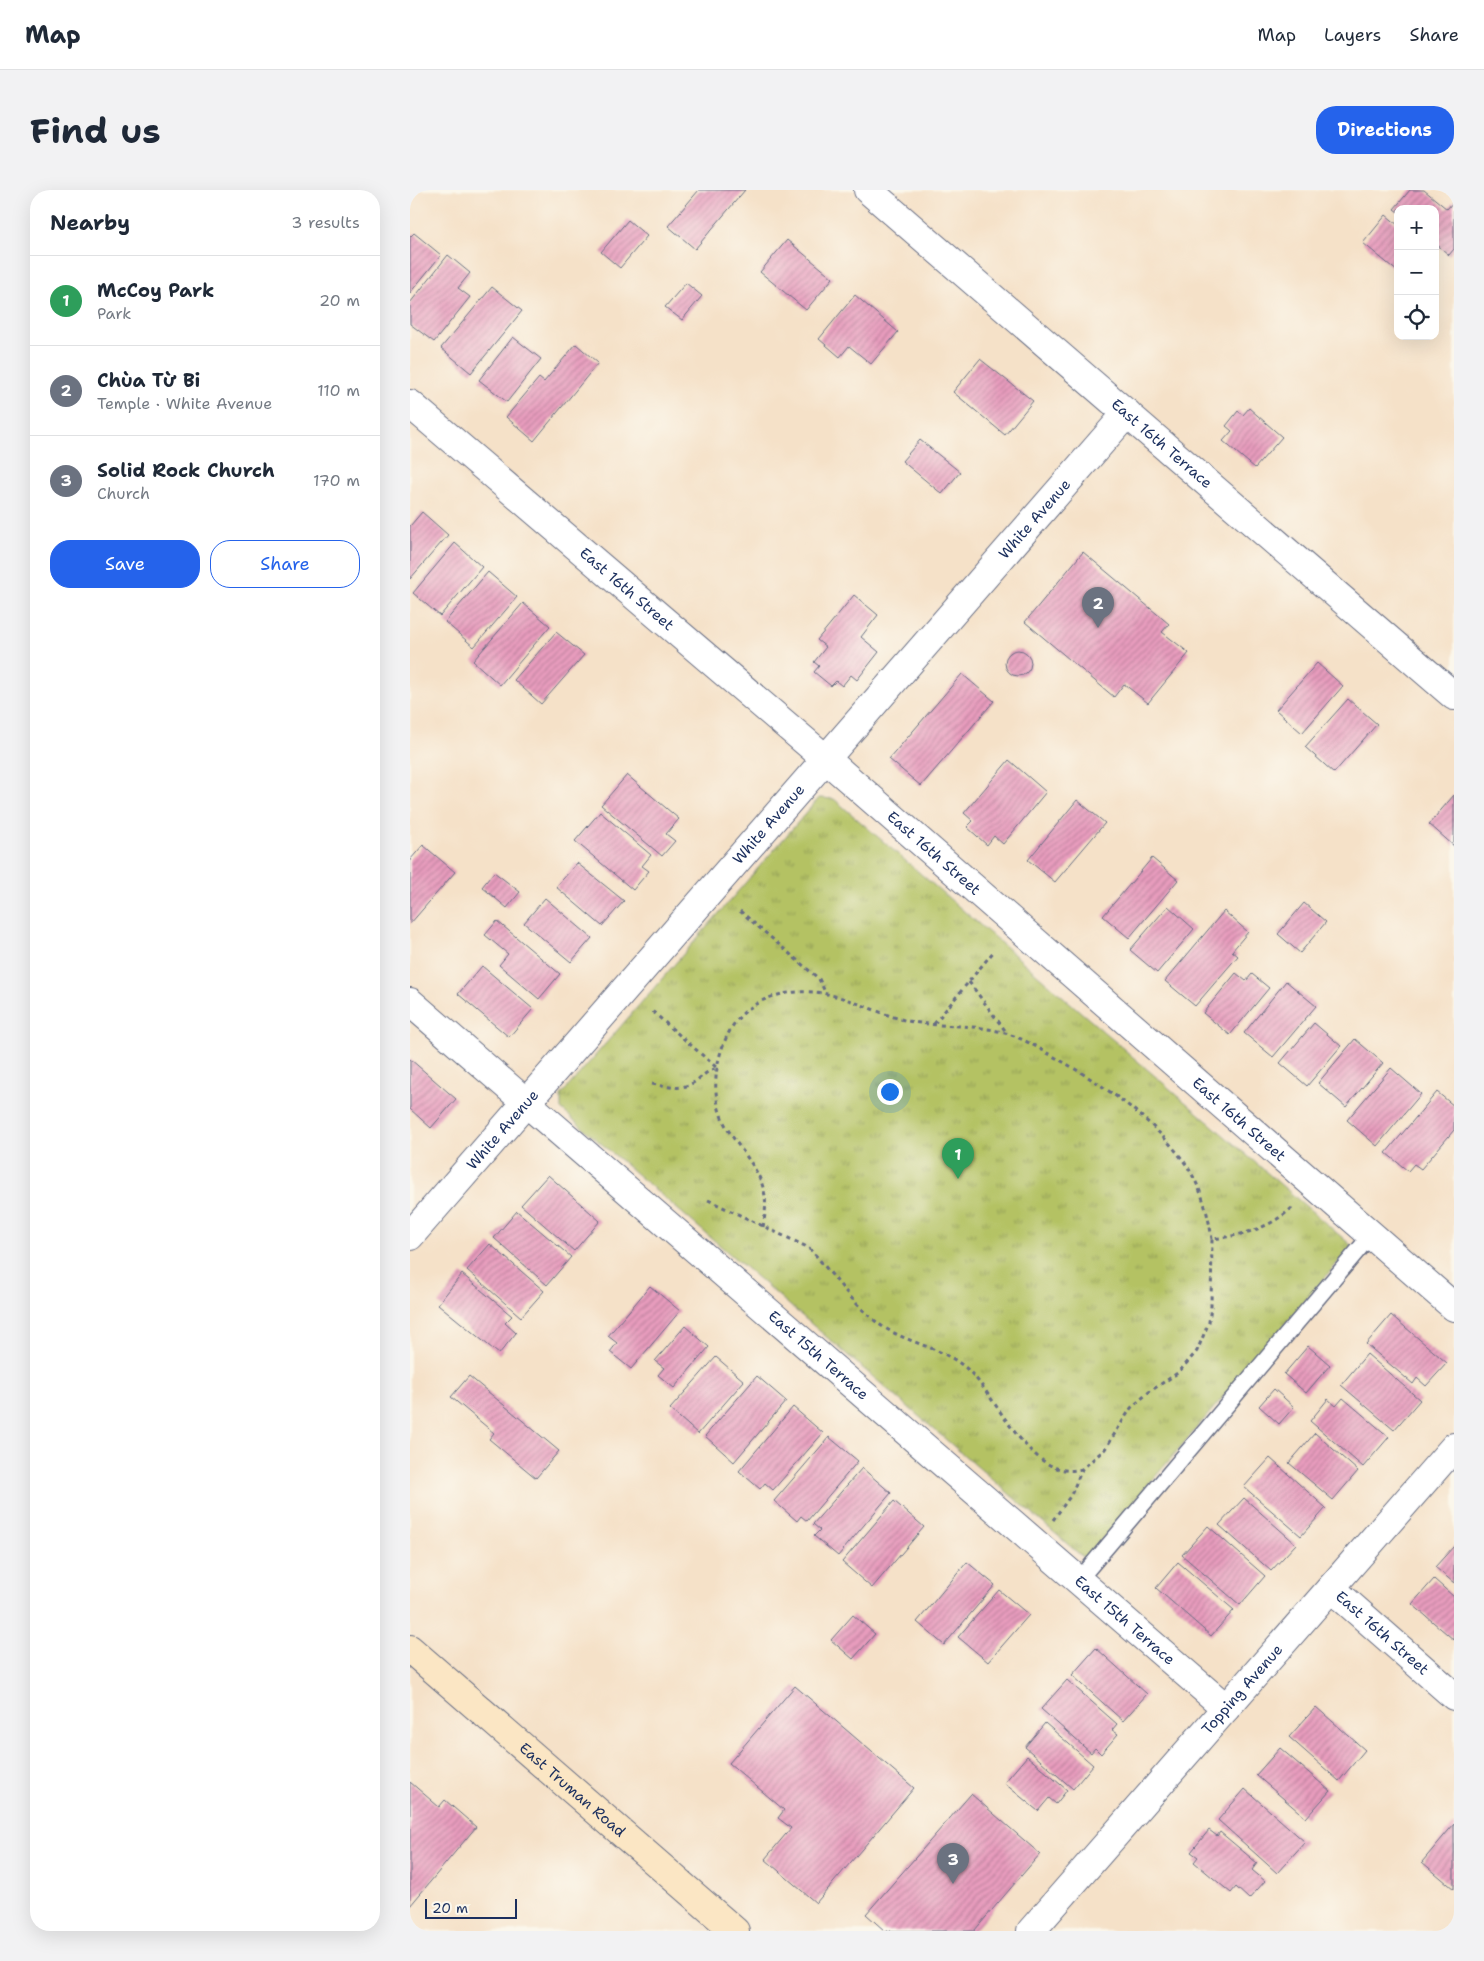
<!DOCTYPE html>
<meta charset="utf-8">
<style>
body{margin:0;font-family:"Shantell Sans",sans-serif;background:#f2f2f3;color:#1f2937}
.controls{position:absolute;right:15px;top:15px;display:grid;overflow:hidden;border-radius:10px;box-shadow:0 5px 20px #0002}
.controls button{width:45px;height:45px;display:grid;place-items:center;padding:0;border:0;border-bottom:1px solid #e0e1e3;background:#fff;color:#1f2937;font:25px sans-serif}
.scale{position:absolute;left:15px;bottom:12px;width:92px;box-sizing:border-box;padding-left:5px;border:2px solid #1b2f5e;border-top:0;font-size:14px;line-height:18px;white-space:nowrap;color:#1b2f5e;-webkit-text-stroke:4px #fbf7ec;paint-order:stroke}
.you{position:absolute;left:479px;top:901px;width:18px;height:18px;margin:-12px;border:4px solid #fff;border-radius:50%;background:#1a73e8;box-shadow:0 0 0 8px #1a73e833}
.badge{display:grid;place-items:center;width:32px;height:32px;border-radius:50%;background:#2563eb;color:#fff;font-size:16px;font-weight:700}
.pin{position:absolute;translate:-50% -41px;filter:drop-shadow(0 1px 2px #0008)}
.pin::after{content:'';position:absolute;top:26px;width:18px;height:15px;background:inherit;clip-path:polygon(0 0,100% 0,50% 100%)}
.list{margin:0;padding:0;list-style:none}
h2{display:flex;justify-content:space-between;align-items:center;height:65px;margin:0;padding:0 20px;font-size:21px}
h2 small{font-size:16px;font-weight:400;color:#747a83}
.list li{display:grid;grid-template-columns:32px 1fr auto;gap:15px;align-items:center;box-sizing:border-box;height:90px;padding:0 20px;border-top:1px solid #e0e1e3}
.list b{display:block;font-size:19px;white-space:nowrap}
.list p{margin:0;font-size:16px;white-space:nowrap;color:#747a83}
.list em{font-size:16px;font-style:normal;color:#747a83}
.actions{display:flex;gap:10px;padding:15px 20px}
.actions a{flex:1;padding:11px 0;border:1px solid #2563eb;border-radius:20px;text-align:center;font-size:18px;color:#2563eb}
.actions .main{background:#2563eb;color:#fff}
.icon{flex:none;width:28px;height:28px;fill:none;stroke:currentColor;stroke-width:2;stroke-linecap:round;stroke-linejoin:round}
.map{position:relative;flex:none;width:1044px;height:1741px;overflow:hidden;border-radius:20px}
header{display:flex;align-items:center;gap:30px;box-sizing:border-box;height:70px;padding:0 25px;background:#fff;border-bottom:1px solid #e0e1e3}
header strong{font-size:24px}
nav{display:flex;gap:28px;margin-inline-start:auto;font-size:18px}
.intro{display:flex;align-items:center;justify-content:space-between;box-sizing:border-box;height:120px;padding:0 30px}
h1{margin:0;font-size:35px}
.button{padding:12px 22px;border-radius:20px;background:#2563eb;color:#fff;font-size:18px;font-weight:700}
main{display:flex;gap:30px;padding:0 30px}
aside{flex:1;background:#fff;border-radius:20px;box-shadow:0 5px 20px #0002}
.map>svg:first-child{display:block}
.park{fill:url(#park-tufts);stroke:#687861}
.building{fill:url(#building-hatch)}
.lines{fill:none;stroke-linecap:round;stroke-linejoin:round}
.lane-casing{stroke:#676d83;stroke-width:18}
.street-casing{stroke:#676d83;stroke-width:30}
.secondary-casing{stroke:#676d83;stroke-width:30}
.path{stroke:#676d83;stroke-width:3;stroke-dasharray:4 4;stroke-linecap:butt}
.lane{stroke:#fff;stroke-width:15}
.street{stroke:#fff;stroke-width:28}
.secondary{stroke:#fbe6c4;stroke-width:28}
.labels{text-anchor:middle;dominant-baseline:central;stroke-width:5;stroke-linejoin:round;paint-order:stroke}
.street-label{font-size:15px;fill:#1b2f5e;stroke:#fbf7ec}
</style>
<header>
<strong>Map</strong>
<nav><a>Map</a><a>Layers</a><a>Share</a></nav>
</header>
<div class="intro"><h1>Find us</h1><a class="button">Directions</a></div>
<main>
<aside>
<h2>Nearby<small>3 results</small></h2>
<ul class="list">
<li><span class="badge" style="background:#2e9e5b">1</span><div><b>McCoy Park</b><p>Park</p></div><em>20 m</em></li>
<li><span class="badge" style="background:#6b7280">2</span><div><b>Chùa Từ Bi</b><p>Temple · White Avenue</p></div><em>110 m</em></li>
<li><span class="badge" style="background:#6b7280">3</span><div><b>Solid Rock Church</b><p>Church</p></div><em>170 m</em></li>
</ul>
<div class="actions"><a class="main">Save</a><a>Share</a></div>
</aside>
<div class="map">
<svg width="1044" height="1741" viewBox="0 0 1044 1741">
<defs>
<pattern id="park-tufts" width="24" height="20" patternUnits="userSpaceOnUse" patternTransform="scale(1.25)"><rect width="24" height="20" fill="#b4c264"/><path d="M3 7l-1-3M5 7V3M7 7l1-3M15 17l-1-3M17 17v-4M19 17l1-3" fill="none" stroke="#929e56"/></pattern>
<pattern id="building-hatch" width="6" height="6" patternUnits="userSpaceOnUse" patternTransform="scale(1.25)"><rect width="6" height="6" fill="#e89cbd"/><path d="M-1 1l2-2M0 6l6-6M5 7l2-2" fill="none" stroke="#bb809d"/></pattern>
</defs>
<rect width="100%" height="100%" fill="#fbf7ec"/>
<filter id="ink" filterUnits="userSpaceOnUse"><feTurbulence type="fractalNoise" baseFrequency=".02" numOctaves="2"/><feDisplacementMap in="SourceGraphic" scale="10" xChannelSelector="R" yChannelSelector="G"/><feConvolveMatrix kernelMatrix="1 2 1 2 8 2 1 2 1" color-interpolation-filters="sRGB"/></filter>
<filter id="wash" filterUnits="userSpaceOnUse"><feTurbulence type="fractalNoise" baseFrequency=".0096" numOctaves="4" result="noise"/><feDisplacementMap in="SourceGraphic" scale="20" xChannelSelector="R" yChannelSelector="G"/><feGaussianBlur stdDeviation="1.12" result="paint"/><feColorMatrix in="noise" values="0 0 0 0 0 0 0 0 0 0 0 0 0 0 0 0 0 1.4 0 .05"/><feComposite in="paint" operator="in"/></filter>
<g filter="url(#wash)">
<rect width="100%" height="100%" fill="#f5e1c8"/>
<!-- park -->
<path class="park" d="M409,608L424,609L942,1056L675,1369L151,919V905Z"/>
<g id="blocks">
<!-- building -->
<g class="building">
<path d="M289,0H335L285,59L258,36Z"/>
<path d="M1000,0H1014L1037,19L1044,11V59L1039,65L1025,53V19H988V22L984,19Z"/>
<path d="M976,25L988,35V82L953,53Z"/>
<path d="M218,30L237,46L210,78L191,62Z"/>
<path d="M4,43L31,65L0,103V47Z"/>
<path d="M377,50L423,88L396,120L350,82Z"/>
<path d="M38,65L60,83L48,98L60,107L24,152L0,134V113Z"/>
<path d="M276,93L292,106L272,130L255,117Z"/>
<path d="M82,97L112,121L61,183L31,158Z"/>
<path d="M445,105L488,142L461,174L439,156L430,167L409,149Z"/>
<path d="M103,147L131,169L97,212L69,190Z"/>
<path d="M166,154L188,173L124,251L96,227L129,188L134,192Z"/>
<path d="M570,169L623,211L595,245L543,202Z"/>
<path d="M839,218L872,247L845,278L813,251L822,241L816,236L828,221L833,225Z"/>
<path d="M510,250L550,282L532,304L492,271Z"/>
<path d="M12,322L38,345L0,389V336Z"/>
<path d="M45,353L72,377L30,426L3,403Z"/>
<path d="M673,362L759,434L752,442L779,463L738,513L714,494L704,507L615,432Z"/>
<path d="M78,382L107,407L64,457L35,432Z"/>
<path d="M444,405L468,425L451,447L469,462L447,490L441,485L432,496L426,491L421,496L404,482L409,476L404,472L416,457L407,450Z"/>
<path d="M113,413L140,436L90,495L63,471Z"/>
<path d="M146,442L174,465L131,514L104,490Z"/>
<circle cx="608" cy="473" r="13"/>
<path d="M907,473L933,496L892,543L866,520Z"/>
<path d="M552,484L584,511L511,596L479,569Z"/>
<path d="M938,509L967,534L924,583L895,557Z"/>
<path d="M599,570L636,602L593,654L584,646L577,655L557,637L563,631L554,623Z"/>
<path d="M217,585L269,629L256,644L265,651L252,666L191,615Z"/>
<path d="M1044,605V656L1019,634Z"/>
<path d="M667,610L695,633L645,692L618,670Z"/>
<path d="M190,622L241,665L232,676L239,681L223,700L165,651Z"/>
<path d="M13,655L45,682L0,734V670Z"/>
<path d="M742,668L768,690L719,748L693,726Z"/>
<path d="M167,673L214,711L192,736L146,697Z"/>
<path d="M84,682L110,702L97,718L72,697Z"/>
<path d="M135,708L182,748L161,772L114,733Z"/>
<path d="M894,713L916,732L890,763L868,744Z"/>
<path d="M758,716L784,739L747,783L720,760Z"/>
<path d="M814,721L838,742L822,761L828,766L785,816L755,791Z"/>
<path d="M87,731L150,784L129,809L89,775L98,764L75,745Z"/>
<path d="M72,776L123,819L99,847L48,804Z"/>
<path d="M826,783L836,791L842,784L859,798L820,845L793,823Z"/>
<path d="M876,791L906,816L863,867L834,843Z"/>
<path d="M904,833L931,856L897,896L870,873Z"/>
<path d="M945,849L973,873L936,917L908,893Z"/>
<path d="M0,869L46,909L21,938L0,919Z"/>
<path d="M981,878L1011,904L967,956L937,930Z"/>
<path d="M1027,902L1044,916V940L1011,979L1004,974L998,981L976,963Z"/>
<path d="M138,985L190,1031L164,1061L111,1015Z"/>
<path d="M107,1021L161,1067L137,1095L84,1048Z"/>
<path d="M80,1054L134,1101L111,1127L57,1080Z"/>
<path d="M52,1084L102,1126L95,1133L106,1143L89,1164L28,1114Z"/>
<path d="M240,1096L270,1121L221,1179L200,1162L207,1153L198,1146Z"/>
<path d="M981,1125L1037,1173L1016,1196L1007,1188L1003,1194L956,1154Z"/>
<path d="M275,1136L299,1157L264,1198L248,1185L254,1178L245,1171Z"/>
<path d="M898,1156L920,1175L896,1203L874,1184Z"/>
<path d="M957,1164L1010,1210L984,1240L931,1195Z"/>
<path d="M306,1167L334,1191L288,1244L260,1219Z"/>
<path d="M59,1186L149,1261L126,1288L79,1249L84,1243L41,1207Z"/>
<path d="M347,1186L376,1211L324,1272L295,1246Z"/>
<path d="M864,1199L884,1217L869,1234L849,1216Z"/>
<path d="M933,1208L979,1247L953,1277L900,1231L918,1209L926,1216Z"/>
<path d="M383,1217L413,1243L363,1300L355,1293L350,1299L329,1281Z"/>
<path d="M905,1243L948,1281L923,1310L879,1273Z"/>
<path d="M419,1247L448,1271L397,1331L391,1326L387,1331L364,1311Z"/>
<path d="M860,1268L916,1318L891,1346L834,1297Z"/>
<path d="M452,1278L481,1303L428,1366L404,1346L410,1340L403,1334Z"/>
<path d="M834,1308L886,1354L861,1381L809,1335Z"/>
<path d="M484,1311L514,1337L462,1398L432,1372Z"/>
<path d="M798,1336L855,1386L830,1415L772,1365Z"/>
<path d="M1044,1356V1393L1025,1377Z"/>
<path d="M557,1372L585,1395L534,1455L507,1432Z"/>
<path d="M768,1372L824,1420L801,1446L746,1398Z"/>
<path d="M1024,1389L1044,1407V1450L1002,1414Z"/>
<path d="M589,1400L619,1425L578,1472L548,1447Z"/>
<path d="M443,1425L465,1444L443,1469L421,1450Z"/>
<path d="M686,1458L737,1504L713,1531L662,1485Z"/>
<path d="M657,1490L707,1534L702,1540L708,1544L691,1564L685,1558L681,1563L631,1519Z"/>
<path d="M385,1496L504,1598L406,1713L355,1669L381,1638L368,1628L374,1620L319,1573Z"/>
<path d="M906,1517L955,1560L929,1591L879,1547Z"/>
<path d="M635,1533L683,1575L663,1599L615,1557Z"/>
<path d="M870,1558L920,1601L896,1628L846,1585Z"/>
<path d="M617,1566L657,1600L646,1614L639,1608L628,1621L594,1593Z"/>
<path d="M0,1592L29,1617L35,1610L66,1637L0,1716Z"/>
<path d="M835,1599L895,1652L867,1683L808,1630Z"/>
<path d="M561,1604L630,1664L564,1741H475L456,1724Z"/>
<path d="M1044,1634V1699L1012,1672Z"/>
<path d="M799,1640L807,1646L810,1642L847,1673L842,1680L855,1691L839,1709L826,1697L821,1703L784,1672L788,1667L781,1662Z"/>
</g>
</g>
</g>
<g filter="url(#ink)">
<use href="#blocks" fill-opacity="0" stroke="#676d83" stroke-width="1"/>
<g class="lines">
<defs>
<path id="lane" d="M668,1391L961,1045"/>
<g id="street">
<path id="s1" d="M458,0L1044,506"/>
<path id="s2" d="M0,214L417,570L1044,1117"/>
<path id="s3" d="M0,812L816,1518"/>
<path id="s4" d="M0,1046L717,223"/>
<path id="s5" d="M921,1398L1044,1506"/>
<path id="s6" d="M621,1741L1044,1257"/>
</g>
<g id="secondary">
<path id="s7" d="M0,1459L325,1741"/>
</g>
</defs>
<!-- lane casing -->
<use href="#lane" class="lane-casing"/>
<!-- street casing -->
<use href="#street" class="street-casing"/>
<!-- secondary casing -->
<use href="#secondary" class="secondary-casing"/>
<!-- path -->
<g class="path">
<path d="M330,721L409,789L416,804"/>
<path d="M559,792L597,843"/>
<path d="M524,834L584,761"/>
<path d="M242,894C258,897 272,901 286,891C293,885 298,881 307,878L242,821"/>
<path d="M298,1010L395,1056L402,1061C423,1085 448,1121 475,1138C501,1154 533,1158 556,1178C588,1206 620,1293 672,1279"/>
<path d="M353,1037C355,1025 357,1013 354,1001C348,976 329,959 317,938C299,907 304,867 322,837C341,805 387,796 421,805C447,811 472,825 498,831C530,838 563,833 595,843C610,847 625,856 639,864C688,891 742,927 775,973C791,996 798,1023 802,1049"/>
<path d="M643,1330L661,1305L672,1279L695,1259L721,1218L739,1202L769,1182L787,1161L799,1132L801,1116L802,1049C834,1045 858,1039 882,1018"/>
</g>
<!-- lane -->
<use href="#lane" class="lane"/>
<!-- street -->
<use href="#street" class="street"/>
<!-- secondary -->
<use href="#secondary" class="secondary"/>
</g>
</g>
<g class="labels">
<!-- street labels -->
<g class="street-label">
<text stroke="none"><textPath href="#s1" startOffset="388">East 16th Terrace</textPath></text>
<text stroke="none"><textPath href="#s4" startOffset="951">White Avenue</textPath></text>
<text stroke="none"><textPath href="#s2" startOffset="285">East 16th Street</textPath></text>
<text stroke="none"><textPath href="#s4" startOffset="546">White Avenue</textPath></text>
<text stroke="none"><textPath href="#s2" startOffset="690">East 16th Street</textPath></text>
<text stroke="none"><textPath href="#s2" startOffset="1095">East 16th Street</textPath></text>
<text stroke="none"><textPath href="#s4" startOffset="141">White Avenue</textPath></text>
<text stroke="none"><textPath href="#s3" startOffset="540">East 15th Terrace</textPath></text>
<text stroke="none"><textPath href="#s3" startOffset="945">East 15th Terrace</textPath></text>
<text stroke="none"><textPath href="#s5" startOffset="68">East 16th Street</textPath></text>
<text stroke="none"><textPath href="#s6" startOffset="321">Topping Avenue</textPath></text>
<text stroke="none"><textPath href="#s7" startOffset="215">East Truman Road</textPath></text>
</g>
</g>
</svg>
<div class="controls">
<button>+</button>
<button>−</button>
<button><svg class="icon" aria-label="locate" viewBox="0 0 24 24"><circle cx="12" cy="12" r="6"/><path d="M12 2v4M12 18v4M2 12h4M18 12h4"/></svg></button>
</div>
<div class="scale">20 m</div>
<div class="you"></div>
<div class="pin badge" style="left:548px;top:989px;background:#2e9e5b">1</div>
<div class="pin badge" style="left:688px;top:438px;background:#6b7280">2</div>
<div class="pin badge" style="left:543px;top:1694px;background:#6b7280">3</div>
</div>
</main>
